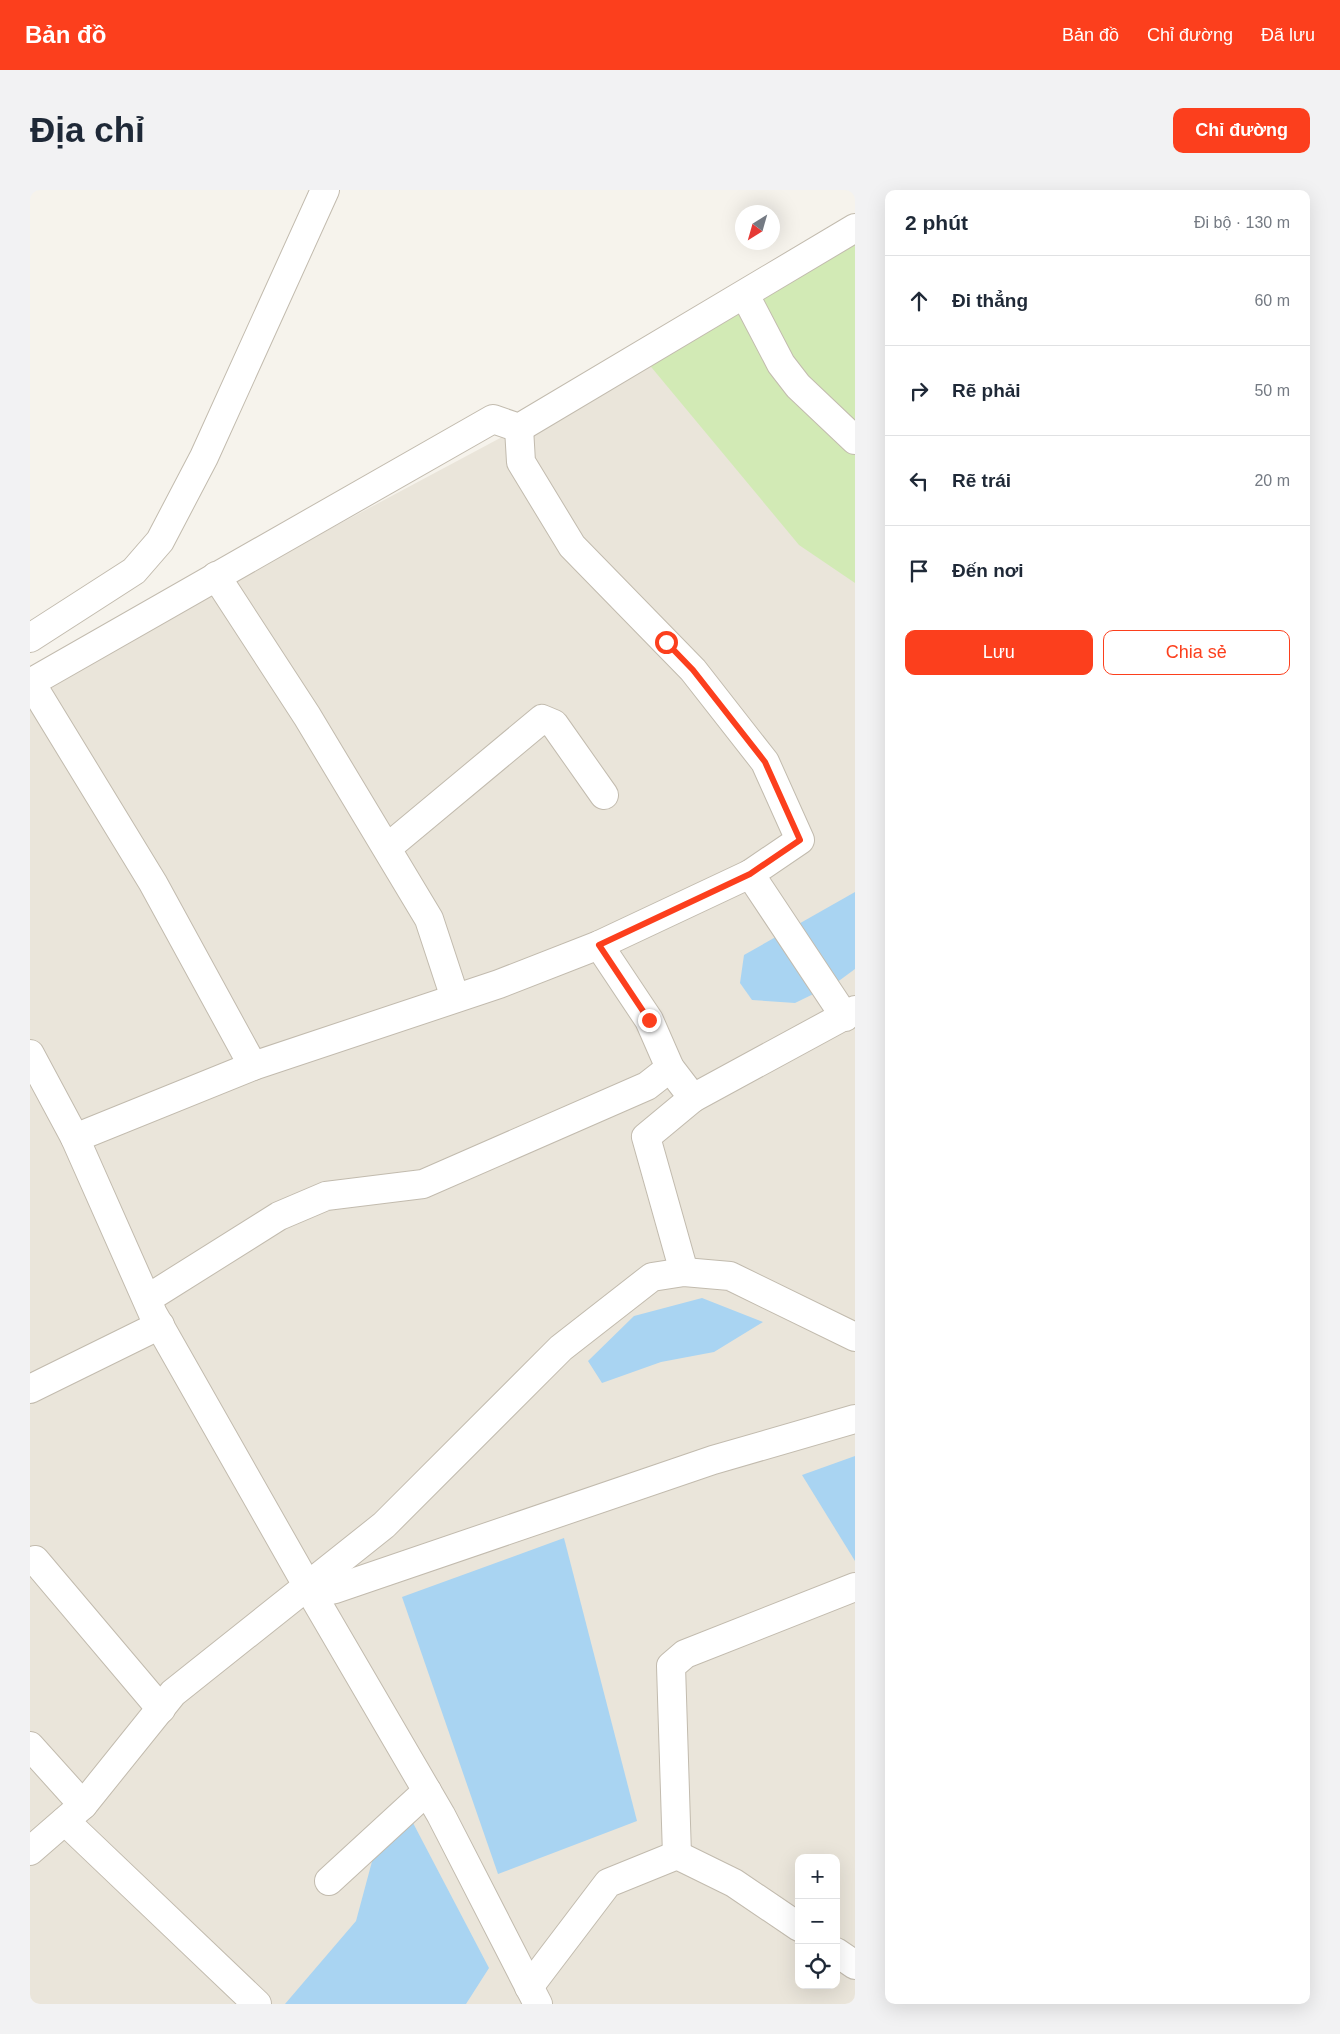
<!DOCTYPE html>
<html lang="vi">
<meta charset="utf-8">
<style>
body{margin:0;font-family:Arial,sans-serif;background:#f2f2f3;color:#1f2937}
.controls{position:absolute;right:15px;bottom:15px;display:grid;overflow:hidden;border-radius:10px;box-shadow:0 5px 20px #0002}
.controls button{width:45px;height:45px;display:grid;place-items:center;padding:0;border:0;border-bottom:1px solid #e0e1e3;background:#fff;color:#1f2937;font:25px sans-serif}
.compass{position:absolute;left:705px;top:15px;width:45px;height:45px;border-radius:50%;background:#fff;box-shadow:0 5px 20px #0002;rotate:217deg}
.stop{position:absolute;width:15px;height:15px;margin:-11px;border:4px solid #fc3f1d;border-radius:50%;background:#fff}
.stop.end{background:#fc3f1d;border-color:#fff;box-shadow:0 1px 5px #0008}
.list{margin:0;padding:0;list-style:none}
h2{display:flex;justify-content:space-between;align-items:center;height:65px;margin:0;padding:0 20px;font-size:21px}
h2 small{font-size:16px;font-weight:400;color:#747a83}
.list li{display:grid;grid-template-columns:32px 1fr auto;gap:15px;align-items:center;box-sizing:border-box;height:90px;padding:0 20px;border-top:1px solid #e0e1e3}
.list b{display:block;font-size:19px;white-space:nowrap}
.list em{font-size:16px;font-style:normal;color:#747a83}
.actions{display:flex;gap:10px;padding:15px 20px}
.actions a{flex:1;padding:11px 0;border:1px solid #fc3f1d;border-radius:10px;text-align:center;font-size:18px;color:#fc3f1d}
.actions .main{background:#fc3f1d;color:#fff}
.icon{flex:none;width:28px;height:28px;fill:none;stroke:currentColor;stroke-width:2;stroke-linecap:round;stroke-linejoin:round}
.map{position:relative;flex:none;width:825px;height:1814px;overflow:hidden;border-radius:10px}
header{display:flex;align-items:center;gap:30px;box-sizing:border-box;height:70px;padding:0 25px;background:#fc3f1d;color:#fff}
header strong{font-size:24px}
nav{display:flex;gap:28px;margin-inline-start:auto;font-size:18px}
.intro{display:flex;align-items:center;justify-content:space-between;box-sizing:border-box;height:120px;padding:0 30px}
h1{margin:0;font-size:35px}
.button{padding:12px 22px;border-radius:10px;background:#fc3f1d;color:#fff;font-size:18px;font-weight:700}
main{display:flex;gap:30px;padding:0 30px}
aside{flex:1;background:#fff;border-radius:10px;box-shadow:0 5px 20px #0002}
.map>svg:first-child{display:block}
.residential{fill:#eae5da;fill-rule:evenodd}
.green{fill:#d2eab5}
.water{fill:#a9d4f2}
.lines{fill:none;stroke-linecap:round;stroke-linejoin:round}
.street-casing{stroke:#c2bbae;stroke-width:30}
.street{stroke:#fff;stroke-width:28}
.route{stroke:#fc3f1d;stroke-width:6}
</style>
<header>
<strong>Bản đồ</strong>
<nav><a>Bản đồ</a><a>Chỉ đường</a><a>Đã lưu</a></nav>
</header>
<div class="intro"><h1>Địa chỉ</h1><a class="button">Chỉ đường</a></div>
<main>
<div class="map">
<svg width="825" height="1814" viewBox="0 0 825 1814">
<rect width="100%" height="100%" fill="#f6f3ec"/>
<!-- residential -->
<path class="residential" d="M825,35V1814H0V499L489,238ZM769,1668H806V1795H769Z"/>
<!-- green -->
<path class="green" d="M825,38V393L769,355L612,166Z"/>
<!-- water -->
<g class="water">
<path d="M825,702V779L806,793L765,813L722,810L710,793L714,765Z"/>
<path d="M672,1108L733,1132L684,1162L631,1172L572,1193L558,1171L604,1126Z"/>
<path d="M825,1266V1371L772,1285Z"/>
<path d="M534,1348L607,1631L468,1684L372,1407Z"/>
<path d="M382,1631L459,1778L436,1814H255L326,1731L344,1664Z"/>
</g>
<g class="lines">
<defs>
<g id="street">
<path d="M715,105L751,174L768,196L825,250"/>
<path d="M489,238L491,272L542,356L663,480L735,572L770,650L720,684L815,827"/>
<path d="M186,386L277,526L399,729L425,808"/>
<path d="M0,448L104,381L130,351L174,267L295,0"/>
<path d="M0,493L463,229L489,238L825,38"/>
<path d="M1,493L123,693L223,876"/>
<path d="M357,658L512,529L524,534L574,605"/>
<path d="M569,755L619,830L640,878L663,908L616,947L654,1082"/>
<path d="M0,864L45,948L123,1124L282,1404L411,1625L508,1814"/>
<path d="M663,908L825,820"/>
<path d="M45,948L223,876L469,794L569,755L720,684"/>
<path d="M117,1109L249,1026L296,1006L393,994L617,896L640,878"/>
<path d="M0,1199L130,1135"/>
<path d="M5,1370L131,1519"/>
<path d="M282,1404L305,1399L683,1270L825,1229"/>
<path d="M0,1556L53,1615"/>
<path d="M35,1631L227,1814"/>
<path d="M0,1661L53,1615L143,1503L354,1335L531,1158L622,1087L654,1082L700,1086L825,1147"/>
<path d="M647,1665L641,1476L655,1464L825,1397"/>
<path d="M299,1691L397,1601"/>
<path d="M806,1762L825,1775"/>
<path d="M499,1797L578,1693L647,1665L704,1693L769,1737"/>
</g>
</defs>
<!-- street casing -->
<use href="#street" class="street-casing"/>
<!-- street -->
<use href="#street" class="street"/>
</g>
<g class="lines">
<!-- route -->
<path class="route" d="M619,830L569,755L720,684L770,650L735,572L663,480L636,452"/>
</g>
</svg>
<div class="controls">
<button>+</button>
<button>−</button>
<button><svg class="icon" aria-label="locate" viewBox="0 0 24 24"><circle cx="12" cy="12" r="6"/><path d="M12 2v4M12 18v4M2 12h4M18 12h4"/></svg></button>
</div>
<svg class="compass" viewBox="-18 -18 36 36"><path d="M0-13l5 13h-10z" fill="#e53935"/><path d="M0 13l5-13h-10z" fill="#747a83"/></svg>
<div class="stop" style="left:636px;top:452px"></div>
<div class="stop end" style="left:619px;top:830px"></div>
</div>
<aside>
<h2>2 phút<small>Đi bộ · 130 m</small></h2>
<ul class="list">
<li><svg class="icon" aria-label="ahead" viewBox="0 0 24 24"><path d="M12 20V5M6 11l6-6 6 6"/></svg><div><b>Đi thẳng</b></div><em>60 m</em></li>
<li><svg class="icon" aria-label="right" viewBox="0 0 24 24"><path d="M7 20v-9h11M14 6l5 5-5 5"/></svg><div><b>Rẽ phải</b></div><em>50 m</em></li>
<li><svg class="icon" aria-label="left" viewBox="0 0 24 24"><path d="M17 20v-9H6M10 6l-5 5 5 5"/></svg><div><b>Rẽ trái</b></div><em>20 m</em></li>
<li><svg class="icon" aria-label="arrive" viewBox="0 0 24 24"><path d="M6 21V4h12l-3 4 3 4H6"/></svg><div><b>Đến nơi</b></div></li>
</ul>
<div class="actions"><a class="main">Lưu</a><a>Chia sẻ</a></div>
</aside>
</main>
